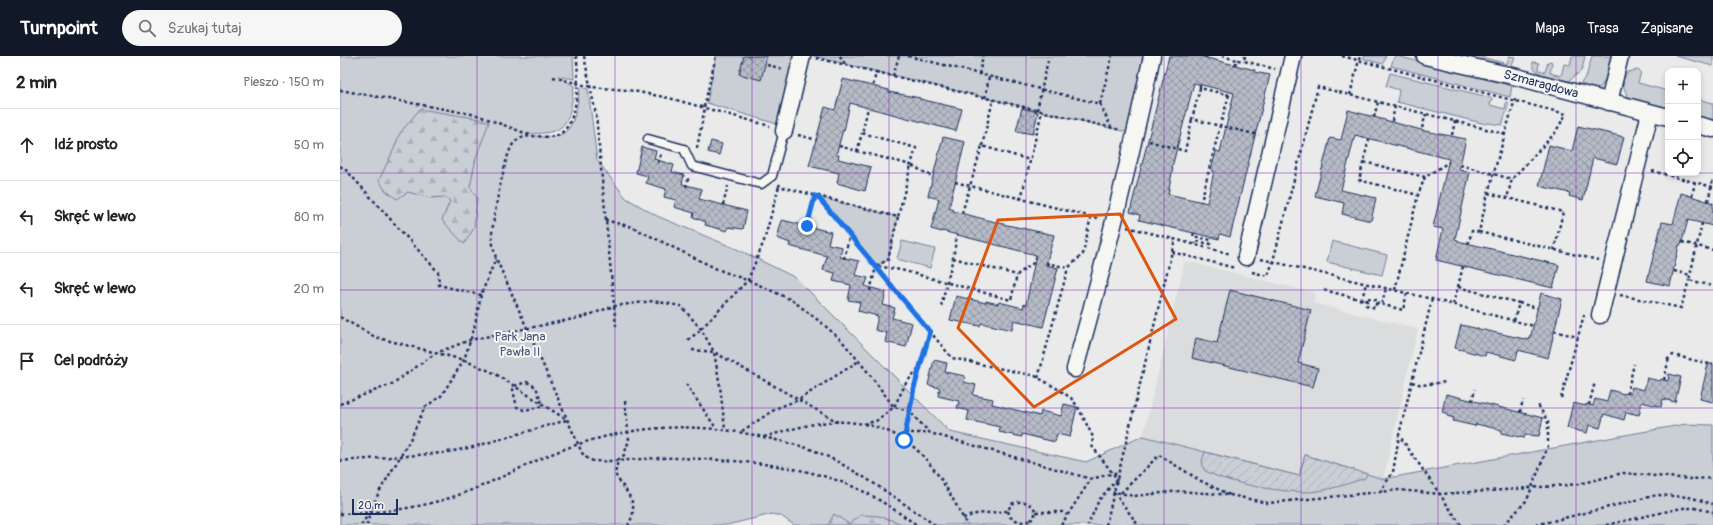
<!DOCTYPE html>
<html lang="pl">
<meta charset="utf-8">
<style>
body{margin:0;font-family:Pangolin,sans-serif;background:#f6f6f6;color:#202124}
.controls{position:absolute;right:12px;top:12px;display:grid;overflow:hidden;border-radius:8px;box-shadow:0 2px 6px #0003}
.controls button{width:36px;height:36px;display:grid;place-items:center;padding:0;border:0;border-bottom:1px solid #e0e0e0;background:#fff;color:#202124;font:20px sans-serif}
.scale{position:absolute;left:12px;bottom:10px;width:46px;box-sizing:border-box;padding-left:4px;border:2px solid #1b2f5e;border-top:0;font-size:11px;line-height:14px;white-space:nowrap;color:#1b2f5e;-webkit-text-stroke:3px #f6f6f2;paint-order:stroke}
.stop{position:absolute;width:12px;height:12px;margin:-9px;border:3px solid #1a73e8;border-radius:50%;background:#fff}
.stop.end{background:#1a73e8;border-color:#fff;box-shadow:0 1px 4px #0008}
.list{margin:0;padding:0;list-style:none}
h2{display:flex;justify-content:space-between;align-items:center;height:52px;margin:0;padding:0 16px;font-size:17px}
h2 small{font-size:13px;font-weight:400;color:#757577}
.list li{display:grid;grid-template-columns:26px 1fr auto;gap:12px;align-items:center;box-sizing:border-box;height:72px;padding:0 16px;border-top:1px solid #e0e0e0}
.list b{display:block;font-size:15px;white-space:nowrap}
.list em{font-size:13px;font-style:normal;color:#757577}
.icon{flex:none;width:22px;height:22px;fill:none;stroke:currentColor;stroke-width:2;stroke-linecap:round;stroke-linejoin:round}
.map{position:relative;flex:none;width:1373px;height:469px;overflow:hidden}
header{display:flex;align-items:center;gap:24px;box-sizing:border-box;height:56px;padding:0 20px;background:#111827;color:#fff}
header strong{font-size:19px}
nav{display:flex;gap:22px;margin-inline-start:auto;font-size:14px}
.search{width:280px;height:36px;background:#f6f6f6;display:flex;align-items:center;gap:10px;box-sizing:border-box;padding:0 14px;border-radius:22px;color:#757577;font-size:15px}
main{display:flex}
aside{flex:1;background:#fff}
.map>svg:first-child{display:block}
.built{fill:#dadcde}
.green{fill:#caced5;stroke:#727e9a}
.forest{fill:url(#forest-firs);stroke:#727e9a}
.garden{fill:url(#garden-furrows);stroke:#727e9a}
.building{fill:url(#building-cross-hatch);stroke:#1b2f5e;fill-rule:evenodd}
.lines{fill:none;stroke-linecap:round;stroke-linejoin:round}
.service-casing{stroke:#1b2f5e;stroke-width:11}
.minor-casing{stroke:#1b2f5e;stroke-width:19}
.path{stroke:#1b2f5e;stroke-width:2.5;stroke-dasharray:3 3;stroke-linecap:butt}
.service{stroke:#f6f6f2;stroke-width:8}
.minor{stroke:#f6f6f2;stroke-width:16}
.route{stroke:#1a73e8;stroke-width:5}
.marked{fill:none;stroke:#de5710;stroke-width:3;stroke-linejoin:round}
.grid{fill:none;stroke:#7b2cbf;stroke-width:1;stroke-opacity:0.55}
.labels{text-anchor:middle;dominant-baseline:central;stroke-width:4;stroke-linejoin:round;paint-order:stroke}
.street-label{font-size:13px;fill:#1b2f5e;stroke:#f6f6f2}
.park-label{font-size:13px;fill:#47577c;stroke:#f6f6f2}
</style>
<header>
<strong>Turnpoint</strong>
<div class="search"><svg class="icon" aria-label="search" viewBox="0 0 24 24"><circle cx="10" cy="10" r="6"/><path d="M15 15l6 6"/></svg>Szukaj tutaj</div>
<nav><a>Mapa</a><a>Trasa</a><a>Zapisane</a></nav>
</header>
<main>
<aside>
<h2>2 min<small>Pieszo · 150 m</small></h2>
<ul class="list">
<li><svg class="icon" aria-label="ahead" viewBox="0 0 24 24"><path d="M12 20V5M6 11l6-6 6 6"/></svg><div><b>Idź prosto</b></div><em>50 m</em></li>
<li><svg class="icon" aria-label="left" viewBox="0 0 24 24"><path d="M17 20v-9H6M10 6l-5 5 5 5"/></svg><div><b>Skręć w lewo</b></div><em>80 m</em></li>
<li><svg class="icon" aria-label="left" viewBox="0 0 24 24"><path d="M17 20v-9H6M10 6l-5 5 5 5"/></svg><div><b>Skręć w lewo</b></div><em>20 m</em></li>
<li><svg class="icon" aria-label="arrive" viewBox="0 0 24 24"><path d="M6 21V4h12l-3 4 3 4H6"/></svg><div><b>Cel podróży</b></div></li>
</ul>
</aside>
<div class="map">
<svg width="1373" height="469" viewBox="0 0 1373 469">
<defs>
<pattern id="forest-firs" width="22" height="20" patternUnits="userSpaceOnUse"><rect width="22" height="20" fill="#caced5"/><path d="M5 1l3.5 6h-7zM16 11l3.5 6h-7z" fill="#adb1b9"/></pattern>
<pattern id="garden-furrows" width="10" height="10" patternUnits="userSpaceOnUse"><rect width="10" height="10" fill="#caced5"/><path d="M-1 1l2-2M0 10L10 0M9 11l2-2" fill="none" stroke="#adb1b9"/></pattern>
<pattern id="building-cross-hatch" width="8" height="8" patternUnits="userSpaceOnUse"><rect width="8" height="8" fill="#b6bbc6"/><path d="M0 0l8 8M0 8l8-8" fill="none" stroke="#9398a4"/></pattern>
</defs>
<rect width="100%" height="100%" fill="#e9eae9"/>
<filter id="ink" filterUnits="userSpaceOnUse"><feTurbulence type="fractalNoise" baseFrequency=".025" numOctaves="2"/><feDisplacementMap in="SourceGraphic" scale="8" xChannelSelector="R" yChannelSelector="G"/><feConvolveMatrix kernelMatrix="1 2 1 2 8 2 1 2 1" color-interpolation-filters="sRGB"/></filter>
<g filter="url(#ink)">
<!-- built -->
<path class="built" d="M845,205L975,237L973,247L1078,273L1043,423L966,399L960,420L803,380Z"/>
<!-- green -->
<g class="green">
<path d="M0,0H233L234,23L218,20L234,30C231,48 232,72 210,76C202,78 193,77 186,78C231,89 234,71 240,31L248,33L257,104L286,142L317,160L399,194L456,222L610,376L746,406L803,380L959,420L965,399L1043,423L1346,368L1373,369V469H454L441,460L432,458L387,469H0Z"/>
<path d="M376,0H456L437,68L367,47Z"/>
<path d="M473,0H812L795,78Z"/>
<path d="M1024,0H1046L1043,8L1024,3Z"/>
<path d="M1057,0L1172,30L1170,41L1051,10L1054,1Z"/>
<path d="M1114,0H1138L1167,8L1169,0L1175,1L1172,10L1166,13Z"/>
<path d="M1232,0H1245L1242,14L1229,25C1219,23 1190,20 1193,6L1199,7L1198,14L1205,16L1208,6L1211,5L1212,7L1210,17L1221,20L1224,8L1230,9Z"/>
<path d="M1252,0H1271L1265,24L1261,31L1252,34L1238,32L1247,18Z"/>
<path d="M1335,0H1373V10Z"/>
<path d="M1297,14L1301,16L1298,27L1328,35V56C1307,50 1284,50 1283,24L1288,16Z"/>
<path d="M1050,17L1152,42L1150,49L1165,53L1166,46L1169,47L1162,69L1148,67L1146,68L1057,46L1059,34L1046,30Z"/>
<path d="M1358,43L1373,47V67L1358,63Z"/>
<path d="M478,141L558,161L548,204L536,210Z"/>
<path d="M562,185L595,193L590,212L557,203Z"/>
<path d="M992,185L1047,199L1042,219L987,206Z"/>
</g>
<!-- forest -->
<g class="forest">
<path d="M80,53L134,62L149,66L136,102L130,131L137,142L134,172L124,188L102,164L110,145L105,141L90,142L68,136L57,143L45,134L39,124L54,93L60,77Z"/>
<path d="M494,458L509,468L521,459L539,460L566,469H488Z"/>
</g>
<!-- garden -->
<path class="garden" d="M865,396L959,420L965,399L1027,418L1025,422C1007,428 985,436 965,436C941,436 884,427 864,414L862,405Z"/>
<!-- building -->
<g class="building">
<path d="M404,0H427L421,24L399,18Z"/>
<path d="M829,0H859L915,14L914,16L930,19L890,181L880,178L879,183L799,164L800,159L790,156ZM854,27L894,37L880,96L876,95L871,114L874,115L867,147L828,138L833,112L832,111Z"/>
<path d="M503,23L549,34V36L580,42V43L622,53L616,75L510,47L504,75L503,74L496,99H499L498,103L531,111L525,135L497,127L499,117L469,110L485,51L495,54Z"/>
<path d="M682,52L698,56L693,78L676,75Z"/>
<path d="M1008,54L1085,75L1126,83L1119,114L1130,116L1115,183L1118,184V185L1219,209L1213,232L1096,204L1103,173L1093,171L1109,103L1015,79L1001,134L1036,142L1031,165L1002,158L1004,147L975,140L990,82L1001,84Z"/>
<path d="M1238,70L1284,81L1277,108L1253,102L1243,144L1229,140L1230,137L1199,130L1209,89L1232,95Z"/>
<path d="M603,81L625,86L609,152L614,154L613,155L667,169L714,179L706,209L718,212L703,271L674,264L672,274L641,267L640,270L610,264L616,240L646,247V245L658,248L659,246L683,252L684,248L686,249L696,199L602,175V176L591,173L599,143L588,140Z"/>
<path d="M371,85L382,88L379,99L368,96Z"/>
<path d="M302,91L316,95L314,103L334,109L332,116L344,119L342,128L362,133L359,143L407,155L403,173L388,171L387,175L365,169L366,166L353,161L354,157L334,151L336,144L324,141L326,133L306,127L308,120L296,117Z"/>
<path d="M1341,137L1373,147V170L1348,164L1341,189H1339L1330,230L1307,225L1322,166L1333,168Z"/>
<path d="M442,164L491,176L488,188L502,191L500,201L519,205L515,219L528,222L525,230L546,236L543,249L555,252L552,262L572,267L566,291L545,286L547,277L535,274L538,260L518,255L520,246L508,244L511,229L493,225L495,217L483,214L487,200L449,190L450,187L437,182Z"/>
<path d="M890,234L971,254L958,307L978,312L973,331L852,302L856,282L877,287Z"/>
<path d="M1201,237L1222,243L1208,302L1178,294L1176,304L1146,296L1145,300L1115,292L1121,269L1189,284L1190,279H1191Z"/>
<path d="M594,304L607,307L605,316L625,320L624,326L636,329L633,339L653,343L652,348L700,360L701,355L721,360L724,348L737,351L730,381L717,378L715,386L682,378V381L659,376L660,371L627,364L629,355L617,352L619,345L598,340L600,332L588,329Z"/>
<path d="M1368,308H1373V346L1360,343Z"/>
<path d="M1329,318L1341,321L1335,346L1323,343L1321,351L1302,346L1299,359L1286,356L1284,364L1264,358L1260,372L1249,369L1247,377L1227,372L1233,347L1246,350V348L1253,350L1255,343L1267,346L1270,334L1284,338V337L1290,338L1292,331L1304,334L1307,322L1320,325L1321,323L1328,325Z"/>
<path d="M1106,338L1203,362L1199,380L1185,379L1184,382L1161,377L1162,374L1136,368L1135,370L1113,365L1114,362L1107,360L1108,358L1102,356Z"/>
</g>
<g class="lines">
<defs>
<path id="service" d="M308,83L344,93L352,110L421,128L432,120L444,75"/>
<g id="minor">
<path d="M1085,0L1177,21L1328,61"/>
<path d="M1269,46L1280,0"/>
<path d="M1358,69L1373,73"/>
<path d="M444,75L462,0"/>
<path d="M906,201L953,0"/>
<path d="M1260,259L1310,57"/>
<path d="M735,313C764,209 790,105 812,0"/>
</g>
</defs>
<!-- service casing -->
<use href="#service" class="service-casing"/>
<!-- minor casing -->
<use href="#minor" class="minor-casing"/>
<!-- path -->
<g class="path">
<path d="M236,0C240,19 239,74 215,80C201,83 185,75 174,87C165,95 153,163 152,178C152,186 154,194 156,202L242,397L247,402L253,405C282,406 310,401 338,402C395,404 462,408 514,431C537,441 556,455 577,469"/>
<path d="M244,0L256,59L276,270"/>
<path d="M500,0L505,8"/>
<path d="M568,0L760,48L772,0"/>
<path d="M882,0L897,4"/>
<path d="M905,0L904,5L935,13"/>
<path d="M1002,0L1226,58L1215,77L1172,123L1167,142"/>
<path d="M476,2L536,16L533,31"/>
<path d="M866,2V0"/>
<path d="M427,9L444,13"/>
<path d="M895,9L897,4L904,5"/>
<path d="M536,16L781,74"/>
<path d="M639,18L643,0"/>
<path d="M553,20L559,0"/>
<path d="M213,21L251,31L288,34L329,42L430,70"/>
<path d="M860,29V32L889,39V36"/>
<path d="M860,32L852,63L880,70L861,146"/>
<path d="M0,34L137,59L190,79"/>
<path d="M889,39L880,70L919,79"/>
<path d="M1010,39L1020,0"/>
<path d="M645,42L649,21"/>
<path d="M760,48L771,71"/>
<path d="M364,51L376,0"/>
<path d="M697,54L708,4"/>
<path d="M1034,61L1038,46"/>
<path d="M1052,65L1055,50"/>
<path d="M1082,72L1086,58"/>
<path d="M458,79L477,84"/>
<path d="M1112,79L1115,65"/>
<path d="M1029,83L1019,124L1078,139"/>
<path d="M809,85L845,95L852,63"/>
<path d="M499,90L517,95L522,77"/>
<path d="M642,90L653,44"/>
<path d="M357,92L365,51"/>
<path d="M517,95L571,109L576,92L522,77L528,52"/>
<path d="M1024,106L1085,121"/>
<path d="M318,107L321,98"/>
<path d="M1120,109L1172,123"/>
<path d="M0,110L7,115L98,216L99,229L141,239"/>
<path d="M1312,115L1373,131"/>
<path d="M615,126L760,163"/>
<path d="M440,128L439,130L558,161L571,109L593,121"/>
<path d="M346,131L349,120"/>
<path d="M1148,137L1223,156L1214,194"/>
<path d="M1352,140L1355,126"/>
<path d="M478,141L612,302L695,320L718,333L731,342L738,351L753,381L752,390L777,423L759,444L748,469"/>
<path d="M681,143L702,55"/>
<path d="M1368,145L1373,123"/>
<path d="M383,149L388,130"/>
<path d="M622,157L642,90L690,104"/>
<path d="M558,161L548,204L536,210L561,214L671,244L677,219"/>
<path d="M265,164L292,171L377,213L417,228L452,244L483,268L502,285L527,315L554,351L569,355L590,377L751,423"/>
<path d="M1362,167L1349,224L1373,230"/>
<path d="M467,170L475,140"/>
<path d="M787,171L891,198"/>
<path d="M1139,176L1258,204"/>
<path d="M854,177L853,180L871,184L870,188L856,185L855,188"/>
<path d="M1342,186L1373,194"/>
<path d="M1128,188L1132,175L1139,176L1148,137L1175,43"/>
<path d="M832,196L895,212"/>
<path d="M613,202L677,219L696,205"/>
<path d="M504,203L510,178"/>
<path d="M921,203L1092,243L1194,270"/>
<path d="M706,207L728,212L743,198L751,160"/>
<path d="M1334,215L1350,219"/>
<path d="M912,216L928,220L933,205L978,31L1166,78"/>
<path d="M1118,231L1123,210"/>
<path d="M984,234L1027,245"/>
<path d="M1055,234L1078,139L1085,121L1109,106"/>
<path d="M530,235L536,211"/>
<path d="M1280,239L1341,252L1349,224"/>
<path d="M1028,242L1037,244L1035,252L1026,249Z"/>
<path d="M1092,243L1059,379L1121,469"/>
<path d="M1022,244L1026,227"/>
<path d="M1036,247L1063,254L1067,237"/>
<path d="M1179,247L1197,252"/>
<path d="M1042,248L1046,232"/>
<path d="M1113,248L1118,231L1179,247L1174,265"/>
<path d="M601,250L613,202L617,179"/>
<path d="M0,261L35,281L124,304L154,317L227,364"/>
<path d="M1214,275L1238,281"/>
<path d="M348,284L357,277L408,224L424,185L439,130"/>
<path d="M352,294L374,296L498,366"/>
<path d="M1327,304L1333,299L1373,309"/>
<path d="M698,322L728,212"/>
<path d="M1324,324L1329,302"/>
<path d="M187,326L196,331L202,348L200,351L184,354L177,351L173,334L174,330Z"/>
<path d="M1072,326L1082,329L1106,326"/>
<path d="M346,328L376,372"/>
<path d="M1287,338L1294,308"/>
<path d="M1221,342L1244,259"/>
<path d="M285,345L289,384L284,399L278,404L275,418C284,435 302,447 288,469"/>
<path d="M1132,345L1135,333"/>
<path d="M0,348L52,328L96,297L130,284L243,261L274,250L313,245L341,250L361,273L374,296L380,330L385,374"/>
<path d="M1249,349L1255,326"/>
<path d="M1180,356L1183,344"/>
<path d="M524,368L536,365L554,351L566,327L578,313"/>
<path d="M402,375L437,352L458,344L519,305"/>
<path d="M565,377H589"/>
<path d="M424,381C441,376 458,371 475,368C511,361 554,370 580,397C600,417 614,445 627,469"/>
<path d="M564,384L574,332L590,277"/>
<path d="M0,405L103,397L133,391L227,364"/>
<path d="M1040,436L1053,416L1059,380"/>
<path d="M781,437L819,399L861,425L890,439L840,435L794,440L774,436L798,469"/>
<path d="M890,439L928,447L1059,434L1100,438L1164,434L1239,428L1283,417L1350,423L1373,422"/>
<path d="M668,455L670,461L680,466L690,465"/>
<path d="M696,456H722L727,459"/>
<path d="M0,458C46,457 91,451 134,433C169,419 203,399 239,388C307,366 368,367 436,384C452,388 468,391 482,398C522,417 558,444 595,469"/>
<path d="M623,462L636,458L668,455L671,448C681,444 691,445 696,456L693,462L690,465V469"/>
<path d="M21,469L28,459"/>
<path d="M27,469L30,457L39,436L69,386L85,351L101,340L124,304L134,273L141,239L156,202"/>
<path d="M721,469L751,423L779,416"/>
<path d="M766,469L835,183"/>
<path d="M1164,469L1187,444L1208,390V366L1197,347"/>
<path d="M1196,469L1317,439L1349,441L1373,448"/>
<path d="M1266,469L1342,452H1355L1373,456"/>
</g>
<!-- service -->
<use href="#service" class="service"/>
<!-- minor -->
<use href="#minor" class="minor"/>
</g>
</g>
<g class="lines" filter="url(#ink)">
<!-- route -->
<path class="route" d="M467,170L475,140L478,141L590,276L574,332L564,384"/>
</g>
<!-- marked area -->
<path class="marked" d="M780,158L836,263L694,351L618,272L658,164Z"/>
<!-- grid -->
<path class="grid" d="M137,0V469M275,0V469M412,0V469M549,0V469M686,0V469M824,0V469M961,0V469M1098,0V469M1236,0V469M0,117H1373M0,234H1373M0,352H1373"/>
<g class="labels">
<!-- street labels -->
<g class="street-label">
<text transform="translate(1201 28) rotate(15)">Szmaragdowa</text>
</g>
<!-- park labels -->
<g class="park-label">
<text x="180" y="281">Park Jana<tspan x="180" dy="15">Pawła II</tspan></text>
</g>
</g>
</svg>
<div class="controls">
<button>+</button>
<button>−</button>
<button><svg class="icon" aria-label="locate" viewBox="0 0 24 24"><circle cx="12" cy="12" r="6"/><path d="M12 2v4M12 18v4M2 12h4M18 12h4"/></svg></button>
</div>
<div class="scale">20 m</div>
<div class="stop" style="left:564px;top:384px"></div>
<div class="stop end" style="left:467px;top:170px"></div>
</div>
</main>
